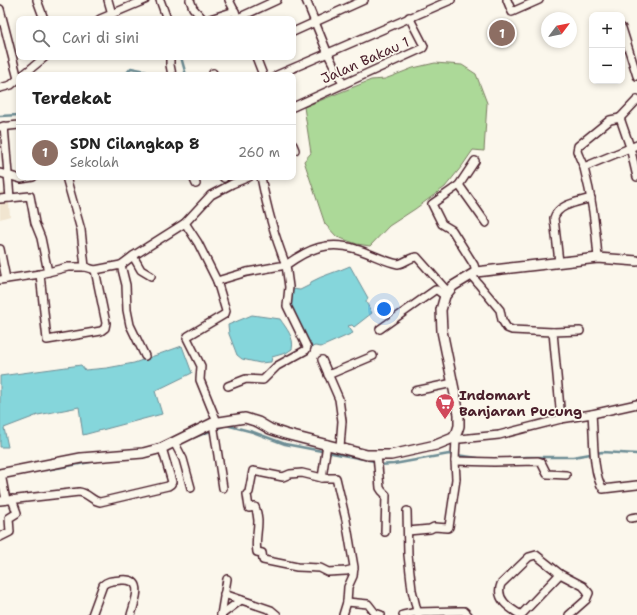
<!DOCTYPE html>
<html lang="id">
<meta charset="utf-8">
<style>
body{margin:0;font-family:"Shantell Sans",sans-serif;background:#f2f2f2;color:#222}
.controls{position:absolute;right:12px;top:12px;display:grid;overflow:hidden;border-radius:8px;box-shadow:0 2px 6px #0003}
.controls button{width:36px;height:36px;display:grid;place-items:center;padding:0;border:0;border-bottom:1px solid #e0e0e0;background:#fff;color:#222;font:20px sans-serif}
.compass{position:absolute;left:541px;top:12px;width:36px;height:36px;border-radius:50%;background:#fff;box-shadow:0 2px 6px #0003;rotate:58deg}
.you{position:absolute;left:384px;top:309px;width:14px;height:14px;margin:-10px;border:3px solid #fff;border-radius:50%;background:#1a73e8;box-shadow:0 0 0 6px #1a73e833}
.badge{display:grid;place-items:center;width:26px;height:26px;border-radius:50%;background:#b45309;color:#fff;font-size:13px;font-weight:700}
.pin{position:absolute;translate:-50% -50%;border:2px solid #fff;box-shadow:0 1px 4px #0006}
.list{margin:0;padding:0;list-style:none}
h2{display:flex;justify-content:space-between;align-items:center;height:52px;margin:0;padding:0 16px;font-size:17px}
h2 small{font-size:13px;font-weight:400;color:#767676}
.list li{display:grid;grid-template-columns:26px 1fr auto;gap:12px;align-items:center;box-sizing:border-box;height:56px;padding:0 16px;border-top:1px solid #e0e0e0}
.list b{display:block;font-size:15px;white-space:nowrap}
.list p{margin:0;font-size:13px;white-space:nowrap;color:#767676}
.list em{font-size:13px;font-style:normal;color:#767676}
.icon{flex:none;width:22px;height:22px;fill:none;stroke:currentColor;stroke-width:2;stroke-linecap:round;stroke-linejoin:round}
.map{position:relative;flex:none;width:637px;height:615px;overflow:hidden}
.search{position:absolute;background:#fff;box-shadow:0 2px 6px #0003;left:16px;top:16px;width:280px;height:44px;display:flex;align-items:center;gap:10px;box-sizing:border-box;padding:0 14px;border-radius:8px;color:#767676;font-size:15px}
.panel{position:absolute;background:#fff;box-shadow:0 2px 6px #0003;left:16px;top:72px;width:280px;height:108px;border-radius:8px}
.map>svg:first-child{display:block}
.built{fill:#f1e5d0}
.green{fill:#acd998;stroke:#7b7c62}
.water{fill:#85d6db;stroke:#6d8d95}
.lines{fill:none;stroke-linecap:round;stroke-linejoin:round}
.stream{stroke:#6d8d95;stroke-width:2.5}
.minor-casing{stroke:#4a1f2b;stroke-width:10}
.tertiary-casing{stroke:#4a1f2b;stroke-width:12}
.minor{stroke:#fbf7ec;stroke-width:7}
.tertiary{stroke:#fbf7ec;stroke-width:9}
.labels{text-anchor:middle;dominant-baseline:central;stroke-width:3.5;stroke-linejoin:round;paint-order:stroke}
.street-label{font-size:14px;fill:#4a1f2b;stroke:#fbf7ec}
.poi-label{font-size:14px;font-weight:bold;fill:#4a1f2b;stroke:#fbf7ec;text-anchor:start}
</style>
<div class="map">
<svg width="637" height="615" viewBox="0 0 637 615">
<rect width="100%" height="100%" fill="#fbf7ec"/>
<filter id="ink" filterUnits="userSpaceOnUse"><feTurbulence type="fractalNoise" baseFrequency=".025" numOctaves="2"/><feDisplacementMap in="SourceGraphic" scale="8" xChannelSelector="R" yChannelSelector="G"/><feConvolveMatrix kernelMatrix="1 2 1 2 8 2 1 2 1" color-interpolation-filters="sRGB"/></filter>
<g filter="url(#ink)">
<!-- built -->
<path class="built" d="M0,192H8L10,216L0,219Z"/>
<!-- green -->
<path class="green" d="M435,63L462,65L476,74L487,103L484,151L473,150L462,166L445,187L415,209L389,226L370,246L357,244L337,237L325,224L304,161L311,153L304,107L371,80L385,79L413,68Z"/>
<!-- water -->
<g class="water">
<path d="M350,266L368,298L366,302L372,313L354,327L352,325L348,326L353,333L321,347L315,346L309,348L289,303L292,289L300,290L310,285L311,282C323,275 337,272 350,266Z"/>
<path d="M252,315L280,319C286,328 295,338 292,349L286,353L272,357L271,362L260,363L242,359L237,355L229,334L228,325Z"/>
<path d="M182,346L192,373L155,391L162,414L83,435L79,407L38,415L4,428L8,447H0V376L81,365L85,370L107,368L134,363Z"/>
</g>
<g class="lines">
<!-- stream -->
<g class="stream">
<path d="M181,57L186,75"/>
<path d="M125,75L131,68L141,70L154,75"/>
<path d="M0,116L19,115"/>
<path d="M195,437L226,425L253,432L285,444L374,461L377,465L394,464L449,454L478,458"/>
<path d="M512,458L527,457H573L602,452L637,454"/>
<path d="M46,470L96,461"/>
</g>
<defs>
<g id="minor">
<path d="M37,0L44,19"/>
<path d="M108,0L112,14"/>
<path d="M160,0L167,19"/>
<path d="M190,0L193,8L203,19"/>
<path d="M229,0L236,14"/>
<path d="M306,0L328,54L343,84"/>
<path d="M507,0L512,12L539,0"/>
<path d="M0,9L18,79"/>
<path d="M238,18L277,0"/>
<path d="M100,19L145,0"/>
<path d="M210,19L235,11"/>
<path d="M622,28L637,76"/>
<path d="M293,32L364,0"/>
<path d="M170,57V65L172,75"/>
<path d="M256,57L263,75"/>
<path d="M213,73L214,75"/>
<path d="M23,75L45,57"/>
<path d="M277,75L451,0"/>
<path d="M0,88L11,85L19,78"/>
<path d="M637,100L620,118L630,147L637,177"/>
<path d="M293,107L423,48L424,46L409,17"/>
<path d="M0,127L19,125"/>
<path d="M293,145L295,150"/>
<path d="M475,161L459,185L432,204L442,224L452,230L474,265L476,272"/>
<path d="M584,167L637,145"/>
<path d="M0,173L21,179L33,177"/>
<path d="M66,177L81,230L85,267"/>
<path d="M193,177L196,184"/>
<path d="M223,177L224,178"/>
<path d="M459,185L486,223"/>
<path d="M10,198L30,196L35,223L41,238L48,272"/>
<path d="M0,199L10,198L4,126"/>
<path d="M185,223L198,243L217,281L247,272L286,265C274,236 267,208 261,177"/>
<path d="M0,249L6,279"/>
<path d="M133,256L141,270L151,276"/>
<path d="M598,258C596,227 592,198 584,168C582,162 579,157 577,151L578,146L610,120L620,118"/>
<path d="M559,262L554,218C558,204 579,202 591,198"/>
<path d="M121,265L126,285L127,310L130,325L145,356"/>
<path d="M40,274L47,340L101,331L105,328L106,323L95,270"/>
<path d="M471,275L500,310L502,320L507,328L512,330L553,332"/>
<path d="M0,280L40,274L68,267H85L95,270L121,265L133,256L185,223L211,195L232,184L249,177"/>
<path d="M380,329L435,290H437L445,296"/>
<path d="M322,360L339,399L342,421L340,447"/>
<path d="M328,375L373,356"/>
<path d="M228,386L246,379L263,380L277,366L306,350L307,347L287,306L289,287L286,265C308,249 328,240 356,249C370,253 383,261 398,264C405,263 410,257 417,257L448,292"/>
<path d="M415,391L453,383"/>
<path d="M592,414C594,435 592,473 603,489L637,485"/>
<path d="M561,419L553,332L580,331"/>
<path d="M217,422L200,380L201,366L187,338L188,336L225,314L226,311L217,281"/>
<path d="M213,423L223,488"/>
<path d="M454,437L460,439L499,435L561,419L592,414L637,404"/>
<path d="M174,442L183,459L191,488"/>
<path d="M377,455L380,488L382,491L386,495L385,532"/>
<path d="M455,461L494,462L538,461L541,462L547,474L566,475"/>
<path d="M1,474L6,500"/>
<path d="M322,478L327,444"/>
<path d="M0,501L79,492C88,493 92,501 100,502L168,486L171,484L172,482L162,448"/>
<path d="M407,511L408,555L412,590L418,615"/>
<path d="M631,518L637,517"/>
<path d="M408,531L430,529L434,527L448,528L449,527L456,479L455,461L456,438"/>
<path d="M0,537L10,532L9,518L17,513L12,499"/>
<path d="M224,594L271,610L277,615"/>
<path d="M347,602L368,604L375,613L381,615"/>
<path d="M92,615L103,585C108,580 114,581 121,580C146,578 135,600 131,615"/>
<path d="M221,615L227,579"/>
<path d="M221,615L241,600"/>
<path d="M343,615L347,602L348,587L353,576L354,567L346,520L336,478H322L302,473L290,474L283,477L253,471L249,492L247,494L249,508L255,507C262,523 254,536 257,552L262,553L263,560L297,567L320,568L328,572L346,571L354,569"/>
<path d="M403,615L417,612L460,611H464L468,615"/>
<path d="M521,615C509,608 495,599 501,584L529,557L536,555L560,574L583,586L589,593L586,600L569,615"/>
<path d="M521,615L560,574"/>
</g>
<path id="tertiary" d="M0,474L81,458L143,453L162,448L213,423L245,418L258,422L270,429L285,434L367,455H391L436,445L453,438L457,432L459,426V414L442,331L441,310L445,296L453,286L476,272L598,258L637,261"/>
</defs>
<!-- minor casing -->
<use href="#minor" class="minor-casing"/>
<!-- tertiary casing -->
<use href="#tertiary" class="tertiary-casing"/>
<!-- minor -->
<use href="#minor" class="minor"/>
<!-- tertiary -->
<use href="#tertiary" class="tertiary"/>
</g>
</g>
<!-- icons -->
<defs>
<symbol id="supermarket-pin" viewBox="-11 -11 22 30"><path d="M0 17L-7.5 6A9.5 9.5 0 1 1 7.5 6Z" fill="#d1495b" stroke="#fbf7ec"/><path d="M-6-5.5h2.5l.6 2H6L4.5 2H-2.5L-4.4-4H-6ZM-1.5 3.2a1.3 1.3 0 1 0 .1 0ZM3 3.2a1.3 1.3 0 1 0 .1 0Z" fill="#fff"/></symbol>
</defs>
<g fill-rule="evenodd">
<use href="#supermarket-pin" x="434" y="392" width="22" height="30"/>
</g>
<g class="labels">
<!-- street labels -->
<g class="street-label">
<text transform="translate(365 60) rotate(-24)">Jalan Bakau 1</text>
</g>
<!-- poi labels -->
<g class="poi-label">
<text x="459" y="395">Indomart<tspan x="459" dy="16">Banjaran Pucung</tspan></text>
</g>
</g>
</svg>
<div class="controls">
<button>+</button>
<button>−</button>
</div>
<svg class="compass" viewBox="-18 -18 36 36"><path d="M0-13l5 13h-10z" fill="#e53935"/><path d="M0 13l5-13h-10z" fill="#767676"/></svg>
<div class="you"></div>
<div class="pin badge" style="left:502px;top:33px;background:#8d6e63">1</div>
<div class="search"><svg class="icon" aria-label="search" viewBox="0 0 24 24"><circle cx="10" cy="10" r="6"/><path d="M15 15l6 6"/></svg>Cari di sini</div>
<section class="panel">
<h2>Terdekat<small></small></h2>
<ul class="list">
<li><span class="badge" style="background:#8d6e63">1</span><div><b>SDN Cilangkap 8</b><p>Sekolah</p></div><em>260 m</em></li>
</ul>
</section>
</div>
